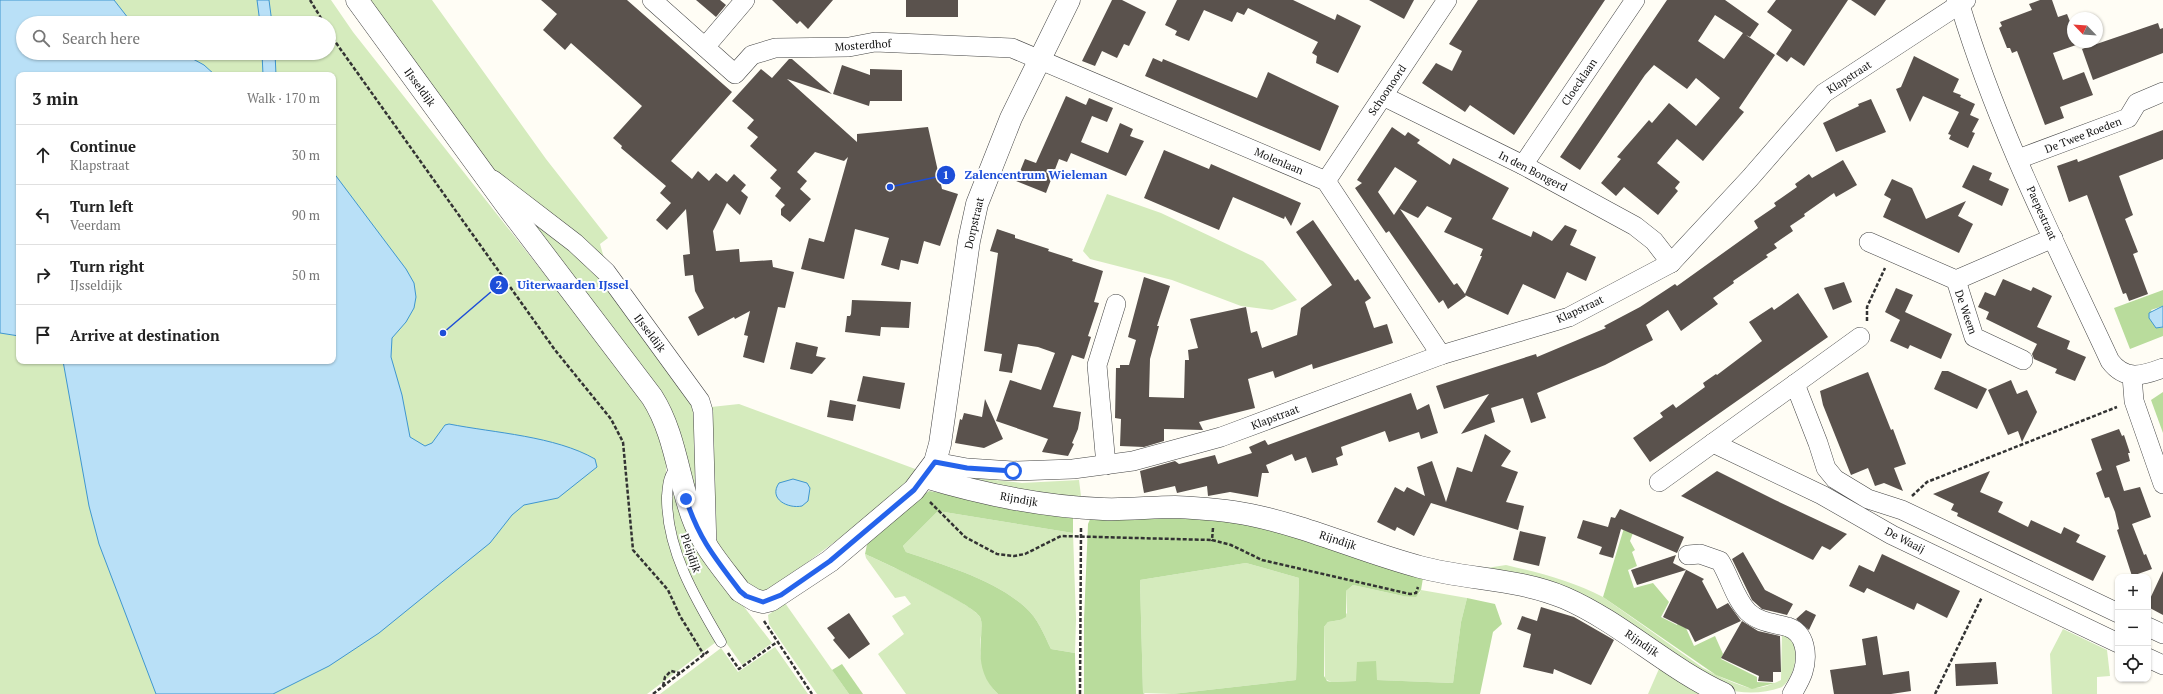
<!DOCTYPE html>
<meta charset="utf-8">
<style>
body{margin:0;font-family:"PT Serif",serif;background:#f2f2f2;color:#222}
.controls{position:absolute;right:12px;bottom:12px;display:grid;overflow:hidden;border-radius:8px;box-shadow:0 1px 3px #0004}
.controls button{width:36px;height:36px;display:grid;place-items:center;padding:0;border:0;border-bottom:1px solid #e0e0e0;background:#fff;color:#222;font:20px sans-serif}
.compass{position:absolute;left:2067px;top:12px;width:36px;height:36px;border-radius:50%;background:#fff;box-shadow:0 1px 3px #0004;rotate:295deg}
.stop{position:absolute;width:12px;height:12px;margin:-9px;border:3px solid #2563eb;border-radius:50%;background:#fff}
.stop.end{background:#2563eb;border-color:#fff;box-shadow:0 1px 4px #0008}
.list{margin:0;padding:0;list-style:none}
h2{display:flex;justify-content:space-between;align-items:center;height:52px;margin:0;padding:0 16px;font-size:17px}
h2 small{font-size:13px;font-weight:400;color:#767676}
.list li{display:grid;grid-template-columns:26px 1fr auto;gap:12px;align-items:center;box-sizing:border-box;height:60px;padding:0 16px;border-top:1px solid #e0e0e0}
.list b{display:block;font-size:15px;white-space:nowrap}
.list p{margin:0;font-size:13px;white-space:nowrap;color:#767676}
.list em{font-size:13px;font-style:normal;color:#767676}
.icon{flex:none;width:22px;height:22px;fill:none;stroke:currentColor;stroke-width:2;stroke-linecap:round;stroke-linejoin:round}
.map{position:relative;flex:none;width:2163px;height:694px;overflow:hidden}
.search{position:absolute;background:#fff;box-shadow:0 1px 3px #0004;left:16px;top:16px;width:320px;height:44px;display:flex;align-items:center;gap:10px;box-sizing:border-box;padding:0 14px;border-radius:22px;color:#767676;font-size:15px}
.panel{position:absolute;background:#fff;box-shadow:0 1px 3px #0004;left:16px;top:72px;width:320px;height:292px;border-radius:8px}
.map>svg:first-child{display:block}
.green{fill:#d5ebbd;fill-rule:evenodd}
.forest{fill:#b9dc9c}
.water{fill:#b9e0f7;stroke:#3f96cf}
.building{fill:#5a524d;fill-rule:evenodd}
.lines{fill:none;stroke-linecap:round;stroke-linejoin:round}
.service-casing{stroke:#444;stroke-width:11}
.minor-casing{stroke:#444;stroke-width:20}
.tertiary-casing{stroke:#444;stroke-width:23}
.path{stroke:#333;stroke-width:2.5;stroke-dasharray:4 2;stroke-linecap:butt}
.service{stroke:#fff;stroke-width:10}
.minor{stroke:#fff;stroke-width:19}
.tertiary{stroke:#fff;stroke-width:22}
.route{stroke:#2563eb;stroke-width:5}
.labels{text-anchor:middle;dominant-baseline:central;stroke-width:4;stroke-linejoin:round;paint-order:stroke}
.street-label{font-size:11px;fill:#111;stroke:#fff}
.leader{fill:none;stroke:#1d4ed8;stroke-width:1.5}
.callout-dot{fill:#1d4ed8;stroke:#fff;stroke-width:1.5}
.mark-label{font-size:12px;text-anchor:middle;font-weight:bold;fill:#fff}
.callout-label{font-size:12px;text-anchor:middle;font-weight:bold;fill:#1d4ed8;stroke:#fff;stroke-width:4;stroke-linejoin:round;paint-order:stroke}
</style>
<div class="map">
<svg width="2163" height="694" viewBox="0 0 2163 694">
<rect width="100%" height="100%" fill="#fffdf5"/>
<!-- green -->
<g class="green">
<path d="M0,0H331L353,32L647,404L667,452L664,512L716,642L647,694H0ZM23,23H329V53H23ZM19,75H333V361H19Z"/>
<path d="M366,0H432L546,159L608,238L600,244L606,265L497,175Z"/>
<path d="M1107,194L1161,213L1263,261L1297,300L1272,310L1241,306L1172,280L1090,259L1083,251Z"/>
<path d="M515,200L591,261L697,413L704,525L686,470Z"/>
<path d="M739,404L918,470L910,480L856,526L766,593L750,588L717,542L711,407Z"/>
<path d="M958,476L1022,483L1079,480L1082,504Z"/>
<path d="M674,492L731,590L772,643L742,665L722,637L685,566L673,524L671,507Z"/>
<path d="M938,511L1073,533L1076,619L1075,653L1051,649C1044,635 1038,618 1025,607C995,580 944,565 906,552L903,546Z"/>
<path d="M865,554C883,562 974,604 980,617C984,626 980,637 980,647C980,663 986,683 998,694H906L878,654L904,634L892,616L911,604L905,596L895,598L866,558Z"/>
<path d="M1246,563L1299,578L1296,680L1172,694L1143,693L1140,580Z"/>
<path d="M1506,565C1540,573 1572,581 1603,597L1703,668C1713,673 1743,689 1754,688C1763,688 1773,684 1781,680L1782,634C1787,637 1792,638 1794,644C1799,656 1793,679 1782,687C1766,694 1741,694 1725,689L1632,630L1480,569Z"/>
<path d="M1353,585L1403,596L1419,594L1421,590L1467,598L1461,622L1453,683L1376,680V662L1356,681L1331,682L1325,679L1324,627L1328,622L1340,620L1347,613L1346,591Z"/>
<path d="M785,603L849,694H817L769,624L768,615Z"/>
<path d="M2063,629L2107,650L2110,676L2097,677V694H2052L2050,654Z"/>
<path d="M775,647L808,694H660L721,648L738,672Z"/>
<path d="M1662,662L1713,694H1648Z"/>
</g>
<!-- forest -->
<g class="forest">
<path d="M2163,290V306L2151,310L2160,328L2163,327V336L2130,349L2114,308Z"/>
<path d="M2163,392V433L2151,400Z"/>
<path d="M929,491L1073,516V533L938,511L903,546L906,552C944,565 995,580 1025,607C1038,618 1044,635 1051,649L1075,653L1076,694H998C981,678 979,660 981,638C981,631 983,624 980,617C975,605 883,562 865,554L868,540Z"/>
<path d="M1091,517H1218L1260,525L1423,578L1421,590L1416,597L1403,596L1353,585L1346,591V617L1340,620L1328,622L1324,627V676L1327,681L1331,682L1356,681L1357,662L1376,661L1377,680L1453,683L1461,622L1467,598L1495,604L1502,624L1493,632L1480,694H1172L1296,680L1299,578L1246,563L1140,580L1143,693L1145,694H1084V619L1088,524Z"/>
<path d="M1624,528L1633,533L1630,541L1635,550L1632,552L1637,566L1628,570L1634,588L1653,583L1669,602L1661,617L1677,625L1681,617L1694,624L1686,628L1694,646L1715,636L1723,654L1721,659L1757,677V682L1775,683L1752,689L1716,675L1603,597Z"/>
<path d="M842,664L863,694H849L832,670Z"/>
</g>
<!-- water -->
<g class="water">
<path d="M0,0H114L132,23H23V53H182L204,65L215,75H19V336L0,333Z"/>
<path d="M257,0H269L272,23H260Z"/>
<path d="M262,53H275L276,75H263Z"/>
<path d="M333,172L406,269L414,283L416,297L414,308L406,322L392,338L391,357L402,395L410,437L425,446L432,443L445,425L449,424C495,433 555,436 595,459L597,467L558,498L524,505L512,515L490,543L379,633L329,666L273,694H156L99,544L89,506L63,361H333Z"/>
<path d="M2163,306V327L2156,328L2149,318V313Z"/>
<path d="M793,479L807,483L810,488L808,501L802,506C788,509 768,499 779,483Z"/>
</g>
<!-- building -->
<g class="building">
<path d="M541,0H627L732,92L671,161L692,179L698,171L709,181L716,173L727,182L734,174L746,185L741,191L748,197L740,215L727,203L713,231L716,251L739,249L740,262L772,260L773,267L794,272L785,308L778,307L764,363L743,357L748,336L744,335L750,311L735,319L734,317L698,336L688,317L704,308L695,291L693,275L685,276L683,255L690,254L686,209L667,230L656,220L671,203L660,193L666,186L621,148L622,146L613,138L642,106L571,43L565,50L543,30L557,14Z"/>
<path d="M696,0H720L726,5L716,17Z"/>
<path d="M772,0H833L808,29L800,21L797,24Z"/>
<rect x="906" y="0" width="52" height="17"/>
<path d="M1112,0H1122L1146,12L1129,46L1124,44L1117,58L1102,51L1095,66L1082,61Z"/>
<path d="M1177,0H1293L1335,20L1337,14L1361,26L1338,73L1316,63L1317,56L1312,53L1318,42L1248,8L1244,15L1237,12L1232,22L1204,10L1189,41L1175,35L1177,31L1165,25Z"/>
<path d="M1369,0H1414L1404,19Z"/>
<path d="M1478,0H1605L1514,135L1470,105L1465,112L1422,83L1436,63L1452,71L1462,51L1449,44Z"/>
<path d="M1667,0H1725L1759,24L1750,37L1746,35L1775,55L1739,108L1744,112L1703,161L1677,139L1657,163L1680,182L1675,188L1678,191L1658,215L1624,187L1616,196L1601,183L1621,159L1617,157L1649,120L1652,123L1669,103L1696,126L1720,98L1696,78L1687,89L1654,65L1645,75L1580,170L1560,157ZM1715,15L1743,33L1724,59L1698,41Z"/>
<path d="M1776,0H1848L1804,66L1791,57L1787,62L1776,54L1792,30L1767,12Z"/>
<path d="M1851,0H1886L1875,16Z"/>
<path d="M2040,0H2052L2058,17L2067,14L2073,29V42L2079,44L2053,53L2063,80L2084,72L2093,95L2060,107L2064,118L2045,125L2017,51L2012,53L2010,48H2007L1999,28L2002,26L2000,22L2032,10L2029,4Z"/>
<path d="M2158,23L2160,29L2163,28V53L2093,80L2082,49Z"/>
<path d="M1914,56L1959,79L1953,92L1961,95L1960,97L1975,104L1970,115L1979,119L1972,132L1975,133L1968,148L1949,139L1951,135L1948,134L1959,112L1923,96L1910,122L1896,89L1901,87Z"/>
<path d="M1153,58L1162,62L1163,59L1257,98L1268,72L1339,106L1320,151L1145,76Z"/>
<path d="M789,59H792L832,94L787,79L857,142V134L928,127L942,189L958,194L940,246L924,241L918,264L901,260L899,270L881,265L889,238L855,229L844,279L801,269L809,238L824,242L848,157L844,161L815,152L797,172L807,181L800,189L811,199L790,222L781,215V209L785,205L775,196L781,188L770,178L777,170L750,146L758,137L747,128L754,120L732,101L761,69L772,78Z"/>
<path d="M842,65L870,75V69L902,70V101H870L869,106L833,94Z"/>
<path d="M1066,96L1086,105L1089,98L1113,108L1107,122L1092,116L1081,142L1108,153L1120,123L1133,129L1130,136L1144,141L1126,176L1071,153L1067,162L1059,159L1046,193L1016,181L1025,159L1036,163Z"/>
<path d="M1871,99L1886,132L1836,152L1823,123L1859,106L1858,104Z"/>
<path d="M1392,127L1405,136L1408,132L1420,140L1417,143L1450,165L1453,158L1509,188L1492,219L1531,237L1533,231L1552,241L1565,225L1577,230L1570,245L1596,257L1586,281L1567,272L1555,299L1523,284L1508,315L1465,295L1466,296L1448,309L1443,300L1439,303L1389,231L1386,233L1355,188L1362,183L1357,180ZM1395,167L1417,181L1394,215L1378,192ZM1427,206L1452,218L1444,232L1483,249L1480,256H1482L1465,294L1457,283L1454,285L1400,209L1418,218Z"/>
<path d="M2163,130V159L2119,176L2133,215L2125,219L2138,252L2133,254L2148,294L2129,301L2126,293L2123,294L2087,195L2069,202L2057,166L2077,159L2078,162Z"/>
<path d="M1164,150L1209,169L1211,164L1301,203L1291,226L1285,216L1284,219L1233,197L1219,230L1144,198Z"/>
<path d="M1843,160L1857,185L1836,197L1834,193L1804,214L1805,216L1790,226L1793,231L1774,244L1777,248L1766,255L1768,257L1733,281L1734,283L1713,298L1718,304L1681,331L1668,310L1646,325L1653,340L1605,365L1537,393L1546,418L1531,423L1523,398L1491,408L1495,422L1461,434L1489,394L1444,409L1436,386L1536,354L1537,357L1606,328L1604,326L1640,307L1675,284L1677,286L1758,228L1754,221L1776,206L1774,203L1797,187L1795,184L1809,174L1812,178Z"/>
<path d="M1973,165L1992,173L1989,180L2009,189L2002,206L1962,187Z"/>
<path d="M1892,179L1912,188L1926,219L1966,201L1958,216L1973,224L1959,253L1883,217L1891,199L1884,195Z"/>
<path d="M1313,220L1355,281L1358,279L1371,298L1365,302L1374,328L1387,324L1393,343L1313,369L1312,364L1275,378L1273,371L1248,379L1255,408L1199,422L1203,430L1164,429V441L1144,447L1120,446L1121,419L1115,418L1116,368H1120V365H1129L1136,340L1128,337L1144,277L1170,286L1157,326H1159L1150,359L1149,397L1184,398L1185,360H1189L1188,350L1198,348L1190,319L1246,307L1251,333L1257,331L1262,348L1297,335L1301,308L1332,285L1296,232Z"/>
<path d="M997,229L1015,235V238L1049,249L1048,251L1073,259L1072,261L1103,271L1094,302L1099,303L1088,336L1091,337L1084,359L1072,355L1053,407L1081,412L1078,429L1072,443L1074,444L1068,456L1042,452L1048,439L996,421L1010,380L1041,390L1055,353L1038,347L1018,344L1012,373L999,371L1002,354L984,351L998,253L990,251Z"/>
<path d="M2003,279L2031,291L2033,287L2052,296L2037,327L2070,341L2067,349L2086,357L2075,381L2055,373L2057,369L2034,359L2032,354L2037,344L1986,319L1989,312L1978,307L1985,292L1995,296Z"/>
<path d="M1844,282L1852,302L1833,310L1824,288Z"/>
<path d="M1896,288L1913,295L1905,312L1952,334L1941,359L1910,345L1908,349L1890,341L1900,320L1885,312Z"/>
<path d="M1798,293L1828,337L1650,462L1633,438L1663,417L1660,413L1673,404L1676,408L1705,387L1703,383L1716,374L1717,375L1762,341L1749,322L1772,307L1774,310Z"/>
<path d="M852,300L911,302L909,328L881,327L880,336L845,332L847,316H850L851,314Z"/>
<path d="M796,342L818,347L816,356L826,358L812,374L790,369Z"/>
<path d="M1942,371H1948L1987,389L1977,409L1934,389Z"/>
<path d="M1868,372L1891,430L1893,429L1906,464L1894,468L1903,491L1884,483L1875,486L1868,468L1851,475L1823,405L1820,391Z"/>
<path d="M863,376L905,383L900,409L857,401Z"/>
<path d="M2011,380L2017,394L2027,390L2037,412L2022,442L2018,431L2008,435L1988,390Z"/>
<path d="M1411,393L1417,410L1429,404L1438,433L1421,439L1419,432L1389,442L1385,431L1341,447L1343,455L1336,458L1338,465L1312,473L1306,457L1295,461L1292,454L1266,465L1269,473H1262L1258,497L1230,492L1208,496L1207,486L1177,493L1175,486L1144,493L1140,471L1175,461L1179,464L1215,455L1218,464L1252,453L1249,447L1265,440L1268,445Z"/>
<path d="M985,399L1003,439L984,448L955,443L960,419L962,420L964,413L982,417Z"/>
<path d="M830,400L856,405L853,421L827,417Z"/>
<path d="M2119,429L2122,436L2124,435L2130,453H2128L2130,461L2116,466L2124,491L2140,487L2151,517L2132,524L2144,555L2146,554L2152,569L2132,576L2117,530L2119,529L2115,512L2109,497L2105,498L2096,473L2102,470L2091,439Z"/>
<path d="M1485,434L1511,451L1501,466L1518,472L1506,502L1524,506L1518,530L1431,503L1414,536L1397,527L1395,531L1377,522L1395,487L1404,492L1407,487L1425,496L1417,467L1432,461L1446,502L1457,467L1472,472Z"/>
<path d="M1717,471L1775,500L1847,534L1830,550L1822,546L1813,560L1681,496Z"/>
<path d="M1990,471L1980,492L2003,502L1998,512L2028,527L2031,520L2061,534L2064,527L2080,535L2076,542L2106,556L2093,581L1957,516L1958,513L1951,510L1954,504L1933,494Z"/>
<path d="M1620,509L1684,537L1677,553L1621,529L1613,558L1599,554L1602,547L1577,538L1583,520L1608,527L1611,517L1615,518Z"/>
<path d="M1520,531L1546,537L1539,566L1513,560Z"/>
<path d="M1743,552L1765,590L1793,604L1787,615L1762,609L1752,600L1732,559Z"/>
<path d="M1882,554L1960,591L1947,618L1917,603L1914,610L1867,588L1864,593L1849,586L1859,565L1874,572Z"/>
<path d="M1676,555L1673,563L1704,579L1702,581L1717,609L1728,603L1741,621L1695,642L1689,630L1663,617L1686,570L1637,585L1631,570Z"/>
<path d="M2163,571V615L2148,607V603Z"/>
<path d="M1541,607L1574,617L1614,640L1591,685L1554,669L1553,674L1523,667L1531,634L1517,629L1522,616L1537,621Z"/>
<path d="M1806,610L1816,615L1809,630L1796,619Z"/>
<path d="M849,613L870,644L849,659L833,640L835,638L827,628Z"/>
<path d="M1742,621L1758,631L1780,636L1781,672H1773V682L1758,681L1759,676L1721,658Z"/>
<path d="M1877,636L1883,675L1909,671L1911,691L1891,694H1834L1830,670L1866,665L1862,639Z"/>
<path d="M1996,662L1998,684L1956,686L1955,664Z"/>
</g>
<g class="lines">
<defs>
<path id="service" d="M676,468C668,476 668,486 667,496C666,549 695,598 721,642"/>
<g id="minor">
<path d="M652,0L735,74L752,55L775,48L849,47L875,42L1012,48L1326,181L1441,355"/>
<path d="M1956,0L1960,5C1997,128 2056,245 2110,361C2125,381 2142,376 2163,368"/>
<path d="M705,47L745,0"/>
<path d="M1383,96L1523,165L1635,226L1654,241L1671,263"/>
<path d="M2018,159L2128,118L2137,103L2163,92"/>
<path d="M1523,165L1635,0"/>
<path d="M493,180L575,243L606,272L700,401L703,411L707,548"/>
<path d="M1326,181L1447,0"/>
<path d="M1869,242L1956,280L2053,238"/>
<path d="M1956,280L1974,337L2023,360"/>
<path d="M2132,376L2134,401L2163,484"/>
<path d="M1795,384L1860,337"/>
<path d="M935,462L967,468L1013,471L1073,469L1133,461L1221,437L1441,355L1569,317L1671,263L1750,178L1824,93L1966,0"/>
<path d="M1106,465L1097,365L1116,304"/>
<path d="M1659,482L1713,443"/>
<path d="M1688,555L1700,554L1720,561C1730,577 1735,599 1748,612C1760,623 1774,623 1788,627C1806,633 1808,656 1803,672C1801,679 1796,687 1792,694"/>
<path d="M2118,613L1902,510L1868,499L1835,479L1826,468L1818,443L1795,384L1713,443L1822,495L1892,535L2118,643"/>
<path d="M2148,627L2163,634"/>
<path d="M2148,658L2163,665"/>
</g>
<g id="tertiary">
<path d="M357,0L507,206L652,397C675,433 678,477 692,516C702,545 722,567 740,591L755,600L763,602L771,600L830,561L914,490L935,462L940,444L969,241L977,204L1011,118L1069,0"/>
<path d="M925,477C982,494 1043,507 1103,509C1127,510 1151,507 1175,507C1200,508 1226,510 1251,515C1309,527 1363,552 1420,567C1468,580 1518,578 1565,598C1622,623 1667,668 1724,694"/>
</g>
</defs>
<!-- service casing -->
<use href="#service" class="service-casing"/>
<!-- minor casing -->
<use href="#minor" class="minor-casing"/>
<!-- tertiary casing -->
<use href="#tertiary" class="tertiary-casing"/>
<!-- path -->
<g class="path">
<path d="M310,0L324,23"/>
<path d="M329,33L555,350L611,419L623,442L633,550L668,590L680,616L704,655"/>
<path d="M1867,321V307L1885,268"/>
<path d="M1912,496L1927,482L2117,407"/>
<path d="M930,502L965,537L997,554L1014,556L1025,554L1061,536L1212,540"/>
<path d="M1213,528L1212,540L1231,545L1262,560L1410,594L1416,593L1418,587"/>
<path d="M764,621L812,694"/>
<path d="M728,653L739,669L777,642"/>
<path d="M663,686L665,677L671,671L680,673"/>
<path d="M653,694L710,650"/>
<path d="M1080,694L1081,527"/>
<path d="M1935,694L1982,597"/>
</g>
<!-- service -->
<use href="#service" class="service"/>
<!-- minor -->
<use href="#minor" class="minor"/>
<!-- tertiary -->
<use href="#tertiary" class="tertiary"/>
</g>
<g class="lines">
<!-- route -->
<path class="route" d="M686,499C699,539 715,558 740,591L746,596L763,602L781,595L830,561L914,490L935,462L967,468L1013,471"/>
</g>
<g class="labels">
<!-- street labels -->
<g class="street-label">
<text transform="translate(863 45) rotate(-4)">Mosterdhof</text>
<text transform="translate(1849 77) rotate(-33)">Klapstraat</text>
<text transform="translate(1579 82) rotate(-56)">Cloecklaan</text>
<text transform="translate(420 87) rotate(54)">IJsseldijk</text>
<text transform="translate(1387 90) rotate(-56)">Schoonoord</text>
<text transform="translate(2083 135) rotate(-21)">De Twee Roeden</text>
<text transform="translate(1279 161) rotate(23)">Molenlaan</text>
<text transform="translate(1533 171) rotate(27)">In den Bongerd</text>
<text transform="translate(2042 213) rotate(66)">Paepestraat</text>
<text transform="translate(974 223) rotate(-77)">Dorpstraat</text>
<text transform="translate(1580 309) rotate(-25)">Klapstraat</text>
<text transform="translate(1966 312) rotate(71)">De Weem</text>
<text transform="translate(650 333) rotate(53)">IJsseldijk</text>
<text transform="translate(1275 417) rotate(-21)">Klapstraat</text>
<text transform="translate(1019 499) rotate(10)">Rijndijk</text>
<text transform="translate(1338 540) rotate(18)">Rijndijk</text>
<text transform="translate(1905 540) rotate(27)">De Waaij</text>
<text transform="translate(691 553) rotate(71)">Pleijdijk</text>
<text transform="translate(1642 643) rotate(34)">Rijndijk</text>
</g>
</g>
<!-- callouts -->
<path class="leader" d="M890 187L946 175M443 333L499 285"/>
<g class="callout-dot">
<circle cx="890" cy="187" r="4"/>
<circle cx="443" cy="333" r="4"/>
<circle cx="946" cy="175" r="10"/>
<circle cx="499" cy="285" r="10"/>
</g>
<g class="mark-label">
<text x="946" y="179">1</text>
<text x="499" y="289">2</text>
</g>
<g class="callout-label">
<text x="1036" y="179">Zalencentrum Wieleman</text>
<text x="573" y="289">Uiterwaarden IJssel</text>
</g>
</svg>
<div class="controls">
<button>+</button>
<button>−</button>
<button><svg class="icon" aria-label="locate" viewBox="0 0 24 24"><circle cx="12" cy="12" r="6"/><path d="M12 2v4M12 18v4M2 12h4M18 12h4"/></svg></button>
</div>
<svg class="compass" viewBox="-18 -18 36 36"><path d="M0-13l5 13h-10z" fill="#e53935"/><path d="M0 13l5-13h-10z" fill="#767676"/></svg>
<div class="stop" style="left:1013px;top:471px"></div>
<div class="stop end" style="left:686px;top:499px"></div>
<div class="search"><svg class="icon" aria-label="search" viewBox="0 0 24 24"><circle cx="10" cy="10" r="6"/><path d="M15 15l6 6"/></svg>Search here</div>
<section class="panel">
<h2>3 min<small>Walk · 170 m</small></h2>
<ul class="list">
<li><svg class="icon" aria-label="ahead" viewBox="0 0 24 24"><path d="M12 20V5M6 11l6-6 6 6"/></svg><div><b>Continue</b><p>Klapstraat</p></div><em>30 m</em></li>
<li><svg class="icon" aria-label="left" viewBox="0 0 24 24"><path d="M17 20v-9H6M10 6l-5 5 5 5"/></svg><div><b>Turn left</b><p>Veerdam</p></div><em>90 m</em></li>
<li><svg class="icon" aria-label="right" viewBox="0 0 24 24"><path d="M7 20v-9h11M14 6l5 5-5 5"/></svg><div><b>Turn right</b><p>IJsseldijk</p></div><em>50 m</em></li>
<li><svg class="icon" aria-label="arrive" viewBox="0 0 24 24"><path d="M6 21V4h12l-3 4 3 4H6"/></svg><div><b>Arrive at destination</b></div></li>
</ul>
</section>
</div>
